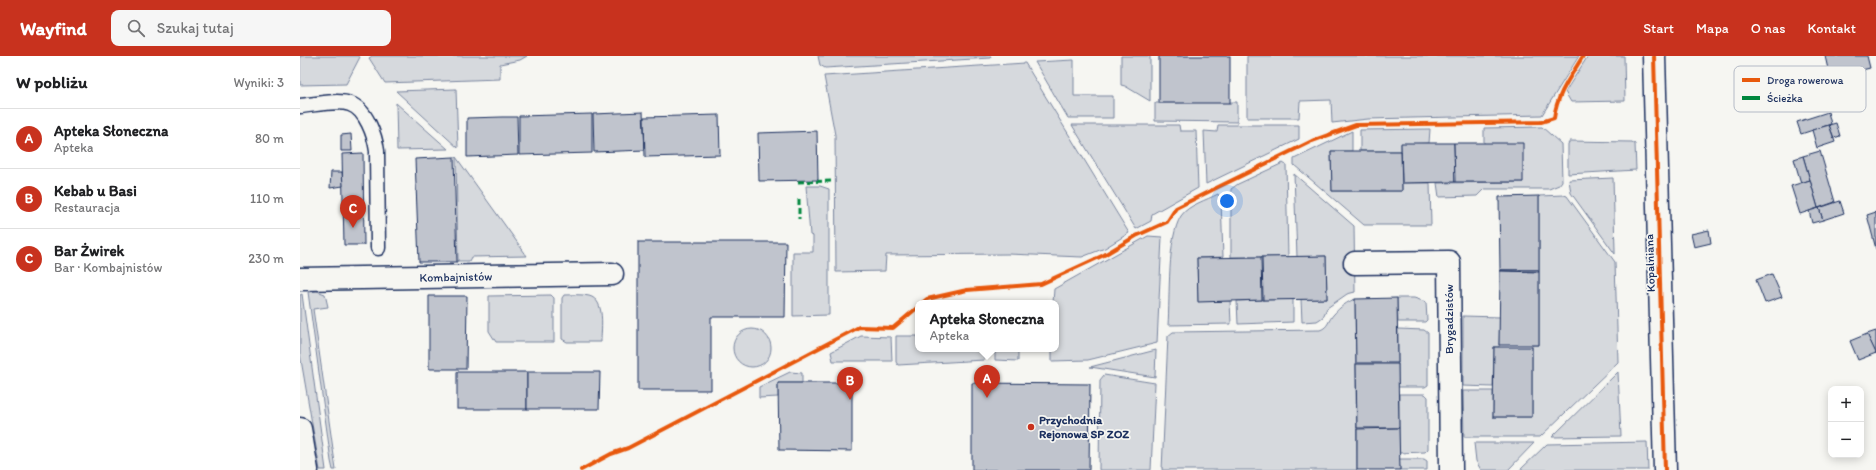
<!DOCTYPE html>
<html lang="pl">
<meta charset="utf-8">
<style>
body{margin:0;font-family:Itim,sans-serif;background:#f6f6f6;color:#202124}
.controls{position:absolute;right:12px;bottom:12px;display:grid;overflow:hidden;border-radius:8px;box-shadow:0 2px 10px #0003}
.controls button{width:36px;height:36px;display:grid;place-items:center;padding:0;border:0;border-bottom:1px solid #e0e0e0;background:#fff;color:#202124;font:20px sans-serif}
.you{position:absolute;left:927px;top:145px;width:14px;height:14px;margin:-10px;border:3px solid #fff;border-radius:50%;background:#1a73e8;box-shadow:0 0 0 6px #1a73e833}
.badge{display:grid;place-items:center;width:26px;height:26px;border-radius:50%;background:#c8321e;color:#fff;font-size:13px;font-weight:700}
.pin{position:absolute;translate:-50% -33px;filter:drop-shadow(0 1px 2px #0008)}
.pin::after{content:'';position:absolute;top:21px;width:14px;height:12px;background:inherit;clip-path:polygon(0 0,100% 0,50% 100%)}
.popup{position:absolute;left:615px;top:244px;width:144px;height:52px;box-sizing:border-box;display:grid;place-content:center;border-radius:8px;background:#fff;filter:drop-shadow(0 1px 3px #0005);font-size:13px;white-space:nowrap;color:#757577}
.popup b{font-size:15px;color:#202124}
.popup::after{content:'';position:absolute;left:50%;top:100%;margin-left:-8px;border:8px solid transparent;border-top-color:#fff}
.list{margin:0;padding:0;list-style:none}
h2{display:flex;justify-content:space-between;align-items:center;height:52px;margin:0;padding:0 16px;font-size:17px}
h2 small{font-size:13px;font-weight:400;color:#757577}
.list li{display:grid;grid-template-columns:26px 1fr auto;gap:12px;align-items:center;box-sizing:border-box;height:60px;padding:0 16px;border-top:1px solid #e0e0e0}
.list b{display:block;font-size:15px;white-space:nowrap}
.list p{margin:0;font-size:13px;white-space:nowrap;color:#757577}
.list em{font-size:13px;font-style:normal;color:#757577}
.icon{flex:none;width:22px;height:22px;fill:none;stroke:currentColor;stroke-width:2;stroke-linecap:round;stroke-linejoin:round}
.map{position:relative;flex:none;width:1576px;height:414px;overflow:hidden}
header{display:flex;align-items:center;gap:24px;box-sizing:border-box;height:56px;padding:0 20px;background:#c8321e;color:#fff}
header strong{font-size:19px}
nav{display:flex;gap:22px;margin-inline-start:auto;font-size:14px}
.search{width:280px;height:36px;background:#f6f6f6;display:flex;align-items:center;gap:10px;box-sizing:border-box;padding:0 14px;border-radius:8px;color:#757577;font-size:15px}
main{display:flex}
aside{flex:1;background:#fff}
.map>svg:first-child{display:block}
.green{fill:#d6d9dd;stroke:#78849e}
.building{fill:#c0c4cd;stroke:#1b2f5e}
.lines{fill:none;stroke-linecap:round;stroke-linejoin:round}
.lane-casing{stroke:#1b2f5e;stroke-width:17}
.street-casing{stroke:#1b2f5e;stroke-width:25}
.secondary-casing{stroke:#1b2f5e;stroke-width:25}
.lane{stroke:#f6f6f2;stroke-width:14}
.street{stroke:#f6f6f2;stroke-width:22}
.secondary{stroke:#f6f6f2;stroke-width:22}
.quiet{stroke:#00873e;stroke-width:3;stroke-dasharray:6 3;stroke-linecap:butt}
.cycleway-casing{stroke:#f6f6f2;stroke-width:6}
.cycleway{stroke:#e8590c;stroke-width:4}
.poi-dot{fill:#c8321e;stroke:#f6f6f2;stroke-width:1.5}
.labels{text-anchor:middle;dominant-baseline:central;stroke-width:3.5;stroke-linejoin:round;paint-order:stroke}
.street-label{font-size:12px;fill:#1b2f5e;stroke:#f6f6f2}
.poi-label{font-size:12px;font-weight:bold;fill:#1b2f5e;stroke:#f6f6f2;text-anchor:start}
.key{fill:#f6f6f2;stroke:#b4bac6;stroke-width:1}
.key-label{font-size:11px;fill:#1b2f5e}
</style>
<header>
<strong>Wayfind</strong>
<div class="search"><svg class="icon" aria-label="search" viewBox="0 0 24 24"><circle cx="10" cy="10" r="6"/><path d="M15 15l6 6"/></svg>Szukaj tutaj</div>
<nav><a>Start</a><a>Mapa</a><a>O nas</a><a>Kontakt</a></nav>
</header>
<main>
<aside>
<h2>W pobliżu<small>Wyniki: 3</small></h2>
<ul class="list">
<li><span class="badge">A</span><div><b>Apteka Słoneczna</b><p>Apteka</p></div><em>80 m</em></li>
<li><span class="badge">B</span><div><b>Kebab u Basi</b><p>Restauracja</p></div><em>110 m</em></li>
<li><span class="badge">C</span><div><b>Bar Żwirek</b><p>Bar · Kombajnistów</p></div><em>230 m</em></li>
</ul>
</aside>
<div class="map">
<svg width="1576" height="414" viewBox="0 0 1576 414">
<rect width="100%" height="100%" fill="#f6f6f2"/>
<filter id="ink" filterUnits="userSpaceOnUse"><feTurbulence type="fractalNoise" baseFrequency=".025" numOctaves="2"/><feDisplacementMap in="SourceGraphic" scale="8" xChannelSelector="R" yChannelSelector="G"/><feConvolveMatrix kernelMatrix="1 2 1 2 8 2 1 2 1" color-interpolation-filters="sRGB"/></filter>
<g filter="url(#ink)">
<!-- green -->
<g class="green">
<path d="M0,0H59L60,1L46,28L0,29Z"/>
<path d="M72,0H227L220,4L200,8V23L85,27L69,2Z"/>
<path d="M518,0H691L690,2L525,12L520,9Z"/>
<path d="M821,0H850V45L825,30L821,29Z"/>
<path d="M947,0H1279L1242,59L1068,63L1032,67L1031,44L1000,45L999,62H947Z"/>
<path d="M1288,0H1324L1325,45L1271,46L1265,36Z"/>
<path d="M774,4V40H813V62H768L735,6Z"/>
<path d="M725,7L829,177L805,192L782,201L708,198L586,199L585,215L536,216L535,79L524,20Z"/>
<path d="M156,33L158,92L96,35Z"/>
<path d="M937,46V66L855,65V47Z"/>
<path d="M96,47L148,93L97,94Z"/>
<path d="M772,69H879L880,75H896L898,132L852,158L851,165L836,173Z"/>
<path d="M918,69H999V83L906,128L904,75L917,76Z"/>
<path d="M1242,71L1261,88L1262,125L1259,129L1249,133H1184L1177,140L1139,141L1137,127L1223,126L1184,87V72Z"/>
<path d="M1130,73L1129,87L1101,88V95H1060V74Z"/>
<path d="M1052,75V95H1031L1032,135H1102V127H1130L1131,169H1064L994,109V103Z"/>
<path d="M1270,85L1332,86L1335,88L1336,114L1268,118V88Z"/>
<path d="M156,101L227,200L171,201L169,205H158Z"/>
<path d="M983,107L986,109L988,201H931V133L938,128Z"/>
<path d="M994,118L1054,170L1055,236L1047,238L1027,252L1023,261L1017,265L1002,266L1001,243H1027L1026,200L997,201Z"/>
<path d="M1313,122L1315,194V198L1271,137L1269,124Z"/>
<path d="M506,130H520L529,133V259L493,260V196H513V180L510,179Z"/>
<path d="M918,138L921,143L923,201L897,202L898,245H930L931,268L868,269C870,241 867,182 881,160C888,149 907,144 918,138Z"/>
<path d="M1264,139L1267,140L1315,206L1318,306L1240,381H1164L1163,335H1193V361H1232V289H1239V140Z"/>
<path d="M848,180L862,181L857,287L788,304L752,305V293H756V247H753L754,233Z"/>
<path d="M17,235L25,238L28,251L13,253L36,414H33L31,405L8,236Z"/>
<path d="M2,238L26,414H20L0,298V239Z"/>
<path d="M251,239L254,242V286H196L189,275V240Z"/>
<path d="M264,239C272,239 282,238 289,240C306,244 301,273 301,286H267L262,283V242Z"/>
<path d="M1097,242H1114L1126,246L1127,264L1125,266H1098Z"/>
<path d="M993,243V266L938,268L937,245Z"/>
<path d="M1055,243L1057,414H862L868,280L873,276L1020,274C1029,271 1028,264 1034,258C1040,251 1047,246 1055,243Z"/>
<path d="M1163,260L1200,261L1199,291H1194L1193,331L1163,330Z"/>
<circle cx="452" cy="292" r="19"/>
<path d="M1098,273L1124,274L1128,277V329L1125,331H1098Z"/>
<path d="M561,280L591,281L592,305H533L531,296Z"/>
<path d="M596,280H618V293H684V304L598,309L596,306Z"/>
<path d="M695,293H718V305L695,304Z"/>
<path d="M856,294L855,321L790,311Z"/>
<path d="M490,316L502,317V327H478V341L459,342V331Z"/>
<path d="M1318,316L1321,380L1252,381Z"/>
<path d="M804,319L855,327L851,414H799L800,324Z"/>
<path d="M1099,338H1125L1128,341V393L1125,396L1099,397Z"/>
<path d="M1347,386L1348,414H1220L1247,388Z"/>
<path d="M1174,387H1234L1208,414H1181L1176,405Z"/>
<path d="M1099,403H1124L1127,405V414H1100Z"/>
</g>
<!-- building -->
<g class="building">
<rect x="859" y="0" width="71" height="47"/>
<path d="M1525,0H1567L1570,12L1530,22Z"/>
<path d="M1534,32L1537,44L1521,48L1517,36Z"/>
<path d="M343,56L345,94L294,96L293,58Z"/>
<path d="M1528,56L1531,68L1501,78L1497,66Z"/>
<path d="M292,58V97L219,99V60Z"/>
<path d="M419,59L420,99L345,101L344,61Z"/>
<path d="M202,61H217L218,99L167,101V62Z"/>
<path d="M1536,67L1540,80L1534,82L1529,69Z"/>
<path d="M1529,69L1535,86L1517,92L1512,74Z"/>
<path d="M517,75L518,124L459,125L458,77Z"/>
<path d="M51,78L52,95H41V79Z"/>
<path d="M1101,87H1154L1155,126L1102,127Z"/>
<path d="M1154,87H1223V126H1155Z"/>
<path d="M1031,95H1101L1102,135H1032Z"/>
<path d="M1520,95L1535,146L1518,152L1503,100Z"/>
<path d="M63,97L64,189H44L42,98Z"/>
<path d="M1503,100L1510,124L1501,127L1494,103Z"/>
<path d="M154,101L157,206H119L115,103Z"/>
<path d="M31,116H42L43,130L30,132Z"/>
<path d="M1510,124L1518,152L1500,158L1491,130Z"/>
<path d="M1239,140V214H1200L1199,141Z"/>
<path d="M1540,145L1544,157L1523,164L1519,152Z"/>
<path d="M1519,152L1523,164L1512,167L1509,155Z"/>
<path d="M1576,156V193L1567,159Z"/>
<path d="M1409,174L1411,187L1394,191L1391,178Z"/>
<path d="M338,186H486L485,261H411V334H338Z"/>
<path d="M1026,200L1027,243L963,244L962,201Z"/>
<path d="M961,201L962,244L898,246L897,202Z"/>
<path d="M1200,214H1239V216L1200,215Z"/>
<path d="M1200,215L1239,216V289H1199Z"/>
<path d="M1472,218L1482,241L1465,247L1456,224Z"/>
<path d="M129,240H167L166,313H129Z"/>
<path d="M1097,242L1098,307H1056L1055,243Z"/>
<path d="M1576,275V298L1567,278Z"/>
<path d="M1567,278L1576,297L1558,304L1550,285Z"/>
<path d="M1194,291H1232V361H1193Z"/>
<path d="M1056,308H1098L1099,372H1057Z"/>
<rect x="157" y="316" width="70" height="37"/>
<path d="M227,316H300L299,353H227Z"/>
<path d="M478,327H552V395L479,394Z"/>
<path d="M672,327L790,328L789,414H672Z"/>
<path d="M1099,372L1100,414H1057V373Z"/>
</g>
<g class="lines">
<defs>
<path id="lane" d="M0,50C13,49 38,43 50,48C66,53 75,80 77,95L78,192"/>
<g id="street">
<path d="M1354,0L1365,414"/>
<path d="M1055,207L1149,206L1151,414"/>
<path d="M0,223L312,218"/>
</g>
<path id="secondary" d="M0,373L7,414"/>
</defs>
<!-- lane casing -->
<use href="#lane" class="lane-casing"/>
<!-- street casing -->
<use href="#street" class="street-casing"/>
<!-- secondary casing -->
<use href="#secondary" class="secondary-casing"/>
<!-- lane -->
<use href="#lane" class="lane"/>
<!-- street -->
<use href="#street" class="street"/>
<!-- secondary -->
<use href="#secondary" class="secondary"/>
<!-- quiet -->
<g class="quiet">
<path d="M498,126L532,125"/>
<path d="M499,143V163"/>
</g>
<defs>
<g id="cycleway">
<path d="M1354,0L1365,414"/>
<path d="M622,247L627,243L667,234L741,228L804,199L836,180L867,166L876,152L904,138L1012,85L1056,69L1241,66L1254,62C1257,38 1271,20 1283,0"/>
<path d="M281,414L311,398L328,392L559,271L593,272L618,251"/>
</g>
</defs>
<!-- cycleway casing -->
<use href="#cycleway" class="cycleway-casing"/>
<!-- cycleway -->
<use href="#cycleway" class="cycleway"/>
</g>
</g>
<!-- markers -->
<circle class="poi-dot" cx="731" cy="371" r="4"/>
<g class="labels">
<!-- street labels -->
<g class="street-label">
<text transform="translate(1350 207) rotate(-92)">Kopalniana</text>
<text transform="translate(156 221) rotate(-1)">Kombajnistów</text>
<text transform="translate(1149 263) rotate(-90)">Brygadzistów</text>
</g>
<!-- poi labels -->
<g class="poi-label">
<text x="739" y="364">Przychodnia<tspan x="739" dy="14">Rejonowa SP ZOZ</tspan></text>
</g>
</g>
<!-- legend -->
<rect x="1434" y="10" width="132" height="46" rx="6" class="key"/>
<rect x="1442" y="22" width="18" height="4" fill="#e8590c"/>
<rect x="1442" y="40" width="18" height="4" fill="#00873e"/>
<g class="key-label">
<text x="1467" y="28">Droga rowerowa</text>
<text x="1467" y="46">Ścieżka</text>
</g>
</svg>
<div class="controls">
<button>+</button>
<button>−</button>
</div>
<div class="you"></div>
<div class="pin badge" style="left:687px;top:342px">A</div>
<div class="popup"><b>Apteka Słoneczna</b>Apteka</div>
<div class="pin badge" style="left:550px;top:344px">B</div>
<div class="pin badge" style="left:53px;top:172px">C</div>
</div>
</main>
